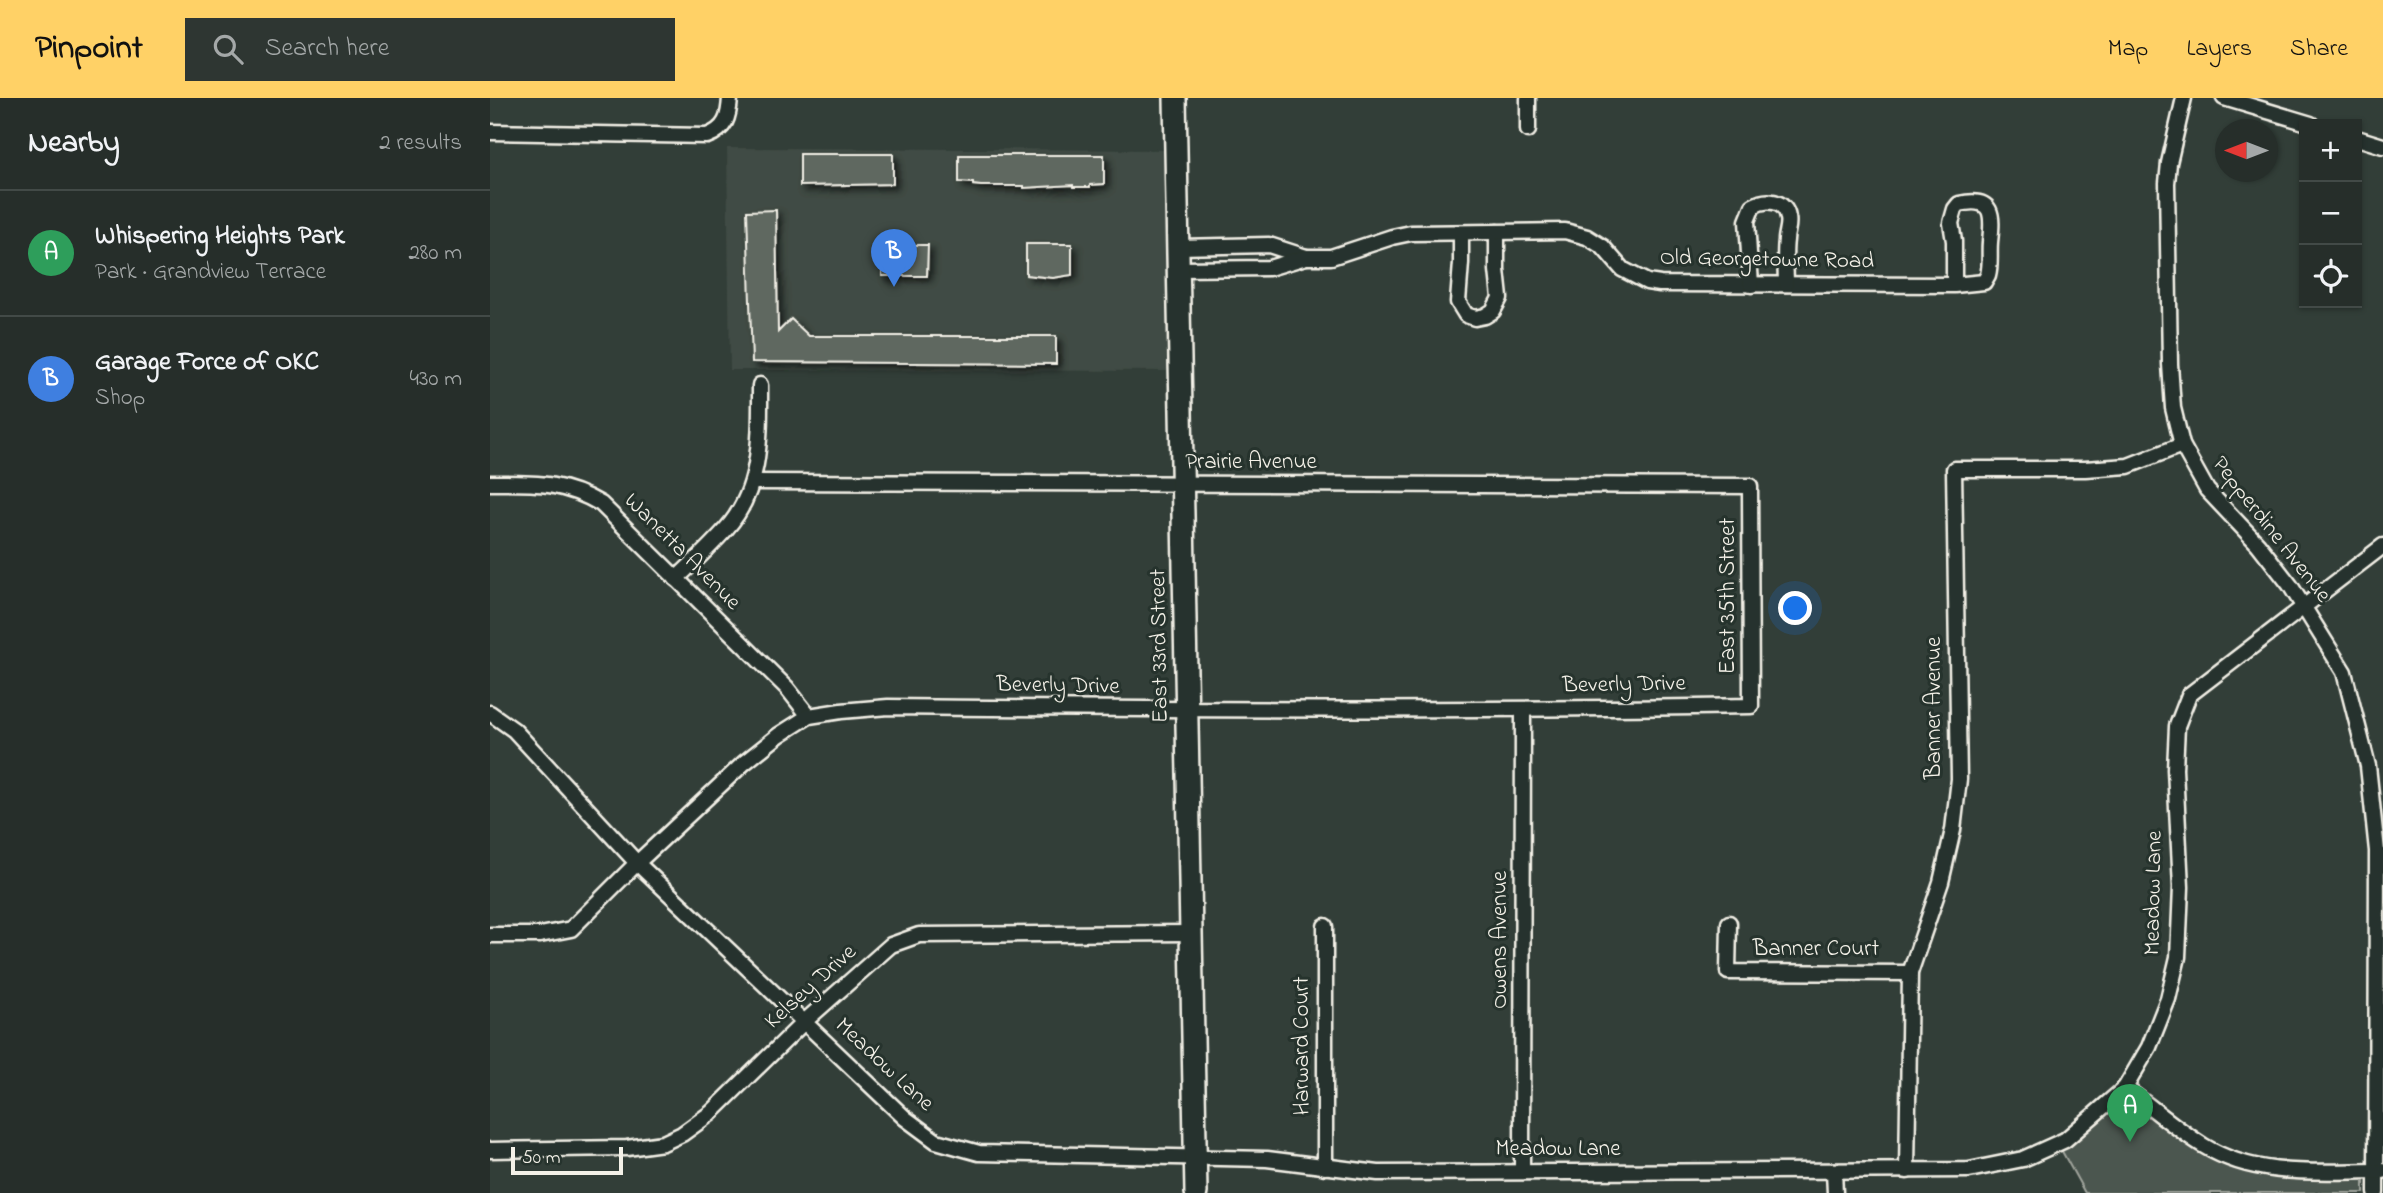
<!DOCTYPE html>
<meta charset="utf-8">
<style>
body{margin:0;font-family:"Indie Flower",sans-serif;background:#2e3632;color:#f1f3f6}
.controls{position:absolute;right:21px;top:21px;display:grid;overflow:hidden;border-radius:0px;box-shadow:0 2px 5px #0004}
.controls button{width:63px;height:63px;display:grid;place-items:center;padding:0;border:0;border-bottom:2px solid #424a47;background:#262e2a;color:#f1f3f6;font:35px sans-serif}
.compass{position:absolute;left:1725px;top:21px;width:63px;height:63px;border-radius:50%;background:#262e2a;box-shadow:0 2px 5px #0004;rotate:270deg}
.scale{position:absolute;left:21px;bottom:18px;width:112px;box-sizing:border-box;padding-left:7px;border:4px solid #f4f1e8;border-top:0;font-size:19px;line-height:24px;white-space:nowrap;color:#f4f1e8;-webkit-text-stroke:5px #26332d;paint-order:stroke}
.you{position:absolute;left:1306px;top:511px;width:24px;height:24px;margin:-18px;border:5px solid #fff;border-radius:50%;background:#1a73e8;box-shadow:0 0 0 10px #1a73e833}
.badge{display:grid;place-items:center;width:46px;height:46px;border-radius:50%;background:#ffd166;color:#fff;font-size:23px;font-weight:700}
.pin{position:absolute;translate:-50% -58px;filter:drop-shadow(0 2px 4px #0008)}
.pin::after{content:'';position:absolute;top:37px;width:24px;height:21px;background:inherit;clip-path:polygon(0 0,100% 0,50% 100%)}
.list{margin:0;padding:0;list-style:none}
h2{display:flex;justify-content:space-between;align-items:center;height:91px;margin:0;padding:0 28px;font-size:30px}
h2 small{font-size:23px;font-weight:400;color:#a4a8a8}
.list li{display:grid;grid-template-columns:46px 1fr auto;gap:21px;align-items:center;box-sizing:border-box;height:126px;padding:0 28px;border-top:2px solid #424a47}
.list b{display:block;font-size:26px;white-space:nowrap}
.list p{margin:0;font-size:23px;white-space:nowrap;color:#a4a8a8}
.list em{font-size:23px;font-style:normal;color:#a4a8a8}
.icon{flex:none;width:38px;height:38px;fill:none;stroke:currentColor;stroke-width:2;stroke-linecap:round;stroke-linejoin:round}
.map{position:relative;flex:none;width:1893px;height:1095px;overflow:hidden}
header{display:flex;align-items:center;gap:42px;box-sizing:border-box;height:98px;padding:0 35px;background:#ffd166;color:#111}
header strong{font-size:33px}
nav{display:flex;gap:38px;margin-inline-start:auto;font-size:24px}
.search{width:490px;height:63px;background:#2e3632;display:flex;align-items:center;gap:18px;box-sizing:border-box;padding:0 24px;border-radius:0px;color:#a4a8a8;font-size:26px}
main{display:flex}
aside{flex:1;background:#262e2a}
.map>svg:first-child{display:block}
.built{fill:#404b44}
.green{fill:#4c564f;stroke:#a0a49c;stroke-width:2}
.building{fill:#5f6861;stroke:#f4f1e8;stroke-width:2;filter:url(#shadow)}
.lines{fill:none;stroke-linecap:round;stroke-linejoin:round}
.street-casing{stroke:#f4f1e8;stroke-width:19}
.secondary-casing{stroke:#f4f1e8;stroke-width:26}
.street{stroke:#26332d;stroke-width:14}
.secondary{stroke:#26332d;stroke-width:21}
.labels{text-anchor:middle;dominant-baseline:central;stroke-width:6;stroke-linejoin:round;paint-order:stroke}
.street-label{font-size:23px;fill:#f4f1e8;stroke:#26332d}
</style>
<header>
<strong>Pinpoint</strong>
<div class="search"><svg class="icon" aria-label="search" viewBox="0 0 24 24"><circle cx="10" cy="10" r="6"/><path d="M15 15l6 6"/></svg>Search here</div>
<nav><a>Map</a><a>Layers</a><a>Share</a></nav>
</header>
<main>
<aside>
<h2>Nearby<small>2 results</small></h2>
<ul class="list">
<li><span class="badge" style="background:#2e9e5b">A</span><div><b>Whispering Heights Park</b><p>Park · Grandview Terrace</p></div><em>280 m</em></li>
<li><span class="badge" style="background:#3f7fe0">B</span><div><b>Garage Force of OKC</b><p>Shop</p></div><em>430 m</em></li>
</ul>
</aside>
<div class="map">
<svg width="1893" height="1095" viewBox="0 0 1893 1095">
<defs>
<filter id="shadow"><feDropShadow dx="4.5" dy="4.5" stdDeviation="3.5" flood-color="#0009"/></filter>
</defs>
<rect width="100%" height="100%" fill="#323e38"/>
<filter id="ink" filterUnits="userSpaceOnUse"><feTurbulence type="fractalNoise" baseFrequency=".0143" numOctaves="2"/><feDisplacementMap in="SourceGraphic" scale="14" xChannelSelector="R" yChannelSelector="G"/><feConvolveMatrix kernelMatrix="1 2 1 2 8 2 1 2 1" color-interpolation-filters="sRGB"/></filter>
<g filter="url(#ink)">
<!-- built -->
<path class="built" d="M237,50L686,52L691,273L240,272Z"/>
<!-- green -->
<path class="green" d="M1635,990L1755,1066L1874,1073V1095H1595L1568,1046Z"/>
<!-- building -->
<g class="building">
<path d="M310,56H403V86L310,88Z"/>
<path d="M469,57H614V86L600,87V89H583V87L534,90V88H491L483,87V85L469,84Z"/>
<path d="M286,112L288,234L301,221L319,238H566V266L262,264L257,113Z"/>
<path d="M536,146H582V177L563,180L536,177Z"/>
<path d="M392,147H438L437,178H392Z"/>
</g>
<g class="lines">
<defs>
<g id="street">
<path d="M1694,0L1679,65L1677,85L1680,266L1683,310L1692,347L1717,392L1768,446L1800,487L1854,574L1878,668L1887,753L1886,1095"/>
<path d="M1734,0L1821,26"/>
<path d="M1038,32V0"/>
<path d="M0,34L217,38C236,31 239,19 240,0"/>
<path d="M1867,40L1893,48"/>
<path d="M971,135V165L968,204L976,217L985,220L995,218L1003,213L1010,200L1007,172V134"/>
<path d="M689,149L779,147L816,159"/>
<path d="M689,171L779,170L816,159H841L902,139L921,135L1075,133L1097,139L1113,149L1132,171L1157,184L1170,186L1464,187V143L1461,125L1465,111L1469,106C1504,98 1503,117 1500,144C1499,155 1501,166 1498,177L1494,184L1464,187"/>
<path d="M1261,187L1257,123L1263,108C1276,100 1296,102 1298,120C1300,127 1296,135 1296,142C1294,156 1296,172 1296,186"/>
<path d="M0,385C44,385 71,383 111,406L297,590L319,618"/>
<path d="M186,481C203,465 220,449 236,431C272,391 270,338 270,287"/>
<path d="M0,615L24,632L147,765L415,1020L446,1043L489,1055L777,1061L888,1075L1479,1072L1533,1061L1575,1042L1635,990L1659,949L1678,901L1688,859L1691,789L1685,671L1687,628L1699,597L1893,448"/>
<path d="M1239,825L1238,874L1420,875"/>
<path d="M835,828V1069"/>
<path d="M0,837H50L81,831L147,765L254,665L289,637L319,618L351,613L398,609C685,612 973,613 1261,608L1260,388L263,384"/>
<path d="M1635,990C1662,1009 1686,1031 1714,1048C1768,1081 1832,1073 1893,1073"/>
<path d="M0,1052L137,1050L173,1045L192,1036L221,1015L314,924L401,847L429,837L702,835"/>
<path d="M1032,1073L1033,612"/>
<path d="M1344,1073L1345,1095"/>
<path d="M1417,1073L1420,875L1451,784L1463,732L1469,681L1464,371H1595L1638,368L1692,347"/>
</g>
<path id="secondary" d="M685,0L706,1095"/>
</defs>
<!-- street casing -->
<use href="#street" class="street-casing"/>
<!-- secondary casing -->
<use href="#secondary" class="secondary-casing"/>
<!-- street -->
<use href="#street" class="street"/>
<!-- secondary -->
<use href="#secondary" class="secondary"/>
</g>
</g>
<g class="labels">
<!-- street labels -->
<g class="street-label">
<text transform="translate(1277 162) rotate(1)">Old Georgetowne Road</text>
<text x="761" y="364">Prairie Avenue</text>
<text transform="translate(1781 432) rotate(52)">Pepperdine Avenue</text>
<text transform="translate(192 454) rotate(45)">Wanetta Avenue</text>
<text transform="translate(1238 498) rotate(-90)">East 35th Street</text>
<text transform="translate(670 548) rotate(-91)">East 33rd Street</text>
<text transform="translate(1134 587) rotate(-1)">Beverly Drive</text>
<text transform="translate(568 588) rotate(1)">Beverly Drive</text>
<text transform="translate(1444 610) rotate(-90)">Banner Avenue</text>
<text transform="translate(1664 795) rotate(-89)">Meadow Lane</text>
<text transform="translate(1010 842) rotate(-90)">Owens Avenue</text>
<text x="1326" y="851">Banner Court</text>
<text transform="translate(321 889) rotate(-42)">Kelsey Drive</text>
<text transform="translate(812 948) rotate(-90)">Harward Court</text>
<text transform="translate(394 967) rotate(43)">Meadow Lane</text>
<text x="1068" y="1051">Meadow Lane</text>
</g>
</g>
</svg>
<div class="controls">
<button>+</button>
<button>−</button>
<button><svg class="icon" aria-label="locate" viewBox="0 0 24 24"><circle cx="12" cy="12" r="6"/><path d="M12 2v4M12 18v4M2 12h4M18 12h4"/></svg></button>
</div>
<svg class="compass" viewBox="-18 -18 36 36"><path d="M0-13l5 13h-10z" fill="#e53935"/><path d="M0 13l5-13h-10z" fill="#a4a8a8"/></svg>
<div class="scale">50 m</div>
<div class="you"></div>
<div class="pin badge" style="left:1640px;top:1044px;background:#2e9e5b">A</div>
<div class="pin badge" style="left:404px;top:189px;background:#3f7fe0">B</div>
</div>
</main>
